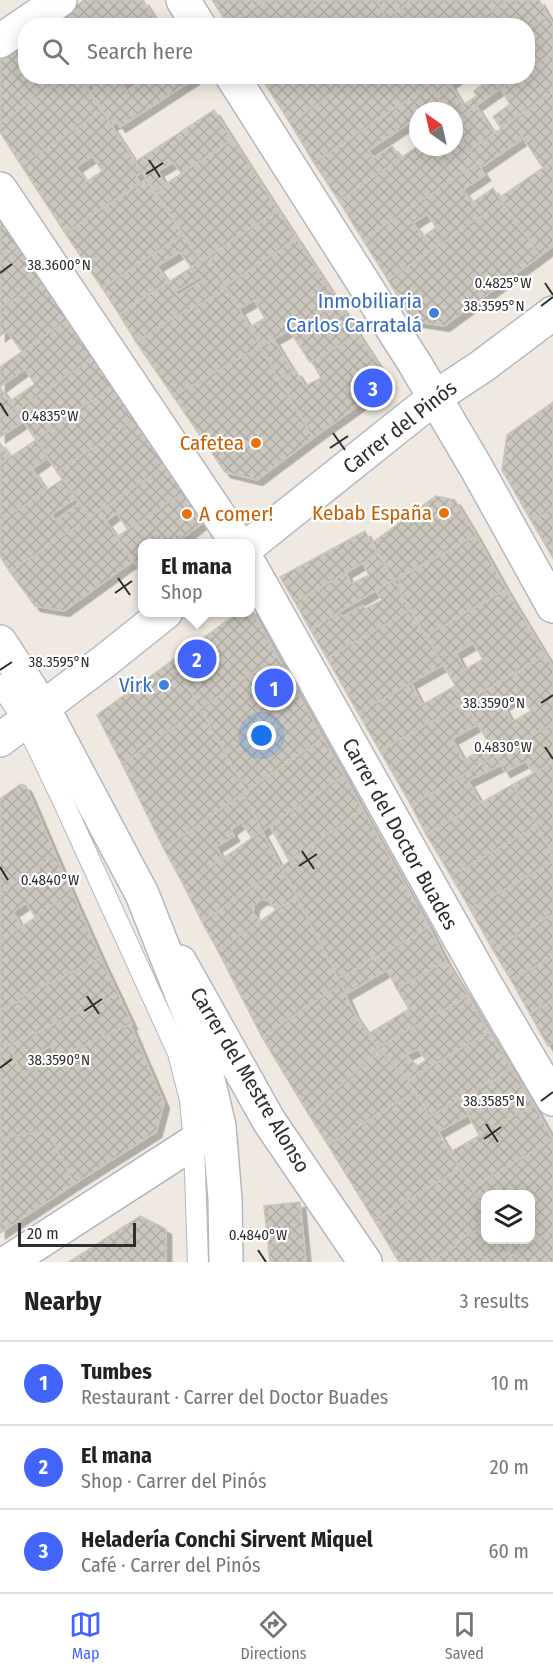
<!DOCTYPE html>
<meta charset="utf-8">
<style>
body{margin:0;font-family:"Fira Sans Condensed",sans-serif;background:#f6f6f6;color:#222}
.controls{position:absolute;right:18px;bottom:18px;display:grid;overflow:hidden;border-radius:12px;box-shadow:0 3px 15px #0003}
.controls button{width:54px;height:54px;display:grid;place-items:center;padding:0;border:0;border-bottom:2px solid #e0e0e0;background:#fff;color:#222;font:30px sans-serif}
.compass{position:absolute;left:409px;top:102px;width:54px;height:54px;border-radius:50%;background:#fff;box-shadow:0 3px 15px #0003;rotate:326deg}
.scale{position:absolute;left:18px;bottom:15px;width:118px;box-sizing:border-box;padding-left:6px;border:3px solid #2e2e2e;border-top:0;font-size:16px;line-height:21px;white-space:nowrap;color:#2e2e2e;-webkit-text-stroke:4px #fff;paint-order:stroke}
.you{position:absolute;left:262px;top:736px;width:21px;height:21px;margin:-15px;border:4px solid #fff;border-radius:50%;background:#1a73e8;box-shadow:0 0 0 9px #1a73e833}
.badge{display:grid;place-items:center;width:39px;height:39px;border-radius:50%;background:#4264fb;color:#fff;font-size:20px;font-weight:700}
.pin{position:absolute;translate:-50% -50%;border:3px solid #fff;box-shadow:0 2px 6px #0006}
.popup{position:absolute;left:138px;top:539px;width:117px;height:78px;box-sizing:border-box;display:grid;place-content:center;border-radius:12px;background:#fff;filter:drop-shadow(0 2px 4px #0005);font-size:20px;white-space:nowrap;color:#767676}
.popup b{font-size:22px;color:#222}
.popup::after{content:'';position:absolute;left:50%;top:100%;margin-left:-12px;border:12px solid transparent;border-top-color:#fff}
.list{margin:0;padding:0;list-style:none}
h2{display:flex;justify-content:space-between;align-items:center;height:78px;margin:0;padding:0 24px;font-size:26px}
h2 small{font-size:20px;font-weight:400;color:#767676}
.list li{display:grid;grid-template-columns:39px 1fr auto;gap:18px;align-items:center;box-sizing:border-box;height:84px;padding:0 24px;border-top:2px solid #e0e0e0}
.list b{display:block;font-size:22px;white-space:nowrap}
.list p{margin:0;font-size:20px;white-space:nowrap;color:#767676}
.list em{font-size:20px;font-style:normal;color:#767676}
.icon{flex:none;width:33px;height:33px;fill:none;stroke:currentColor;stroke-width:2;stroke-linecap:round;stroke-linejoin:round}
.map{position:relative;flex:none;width:553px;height:1262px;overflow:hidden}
.search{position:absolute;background:#fff;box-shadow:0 3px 15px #0003;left:18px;right:18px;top:18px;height:66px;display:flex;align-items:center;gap:15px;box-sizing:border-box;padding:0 21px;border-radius:24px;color:#767676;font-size:22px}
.sheet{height:330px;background:#fff}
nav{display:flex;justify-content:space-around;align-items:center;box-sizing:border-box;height:84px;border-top:2px solid #e0e0e0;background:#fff;font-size:16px;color:#767676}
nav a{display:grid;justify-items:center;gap:3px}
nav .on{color:#4264fb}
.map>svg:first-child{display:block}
.building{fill:url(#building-cross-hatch);stroke:#cbc5ba;stroke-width:1.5;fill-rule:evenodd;filter:url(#shadow)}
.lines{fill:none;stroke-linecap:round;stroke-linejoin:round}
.lane-casing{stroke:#b4b7c1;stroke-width:22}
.street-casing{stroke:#b4b7c1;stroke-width:36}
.secondary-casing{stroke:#b4b7c1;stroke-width:36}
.lane{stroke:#fff;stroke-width:20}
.street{stroke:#fff;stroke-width:33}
.secondary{stroke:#fff;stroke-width:33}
.ticks{fill:none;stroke:#2e2e2e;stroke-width:2}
.shop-dot{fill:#3f7fe0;stroke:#fff;stroke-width:2}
.food-dot{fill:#e8710a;stroke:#fff;stroke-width:2}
.labels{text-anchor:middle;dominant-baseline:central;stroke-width:4.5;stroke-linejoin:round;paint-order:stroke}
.shop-label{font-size:21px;fill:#366cbe;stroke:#fff;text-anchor:end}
.street-label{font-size:21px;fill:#2e2e2e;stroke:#fff}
.food-label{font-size:21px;fill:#c56008;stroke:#fff;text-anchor:end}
.ticks-label{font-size:15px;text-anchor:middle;fill:#2e2e2e;stroke:#fff;stroke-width:4.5;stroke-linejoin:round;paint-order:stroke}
</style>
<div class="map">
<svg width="553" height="1262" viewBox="0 0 553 1262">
<defs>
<pattern id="building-cross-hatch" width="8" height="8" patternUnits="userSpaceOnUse" patternTransform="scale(1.5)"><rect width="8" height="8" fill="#cbc7bf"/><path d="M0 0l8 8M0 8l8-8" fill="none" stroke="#afaba4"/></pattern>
<filter id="shadow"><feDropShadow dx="5.5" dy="5.5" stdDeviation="0" flood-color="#0004"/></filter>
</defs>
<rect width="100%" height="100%" fill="#efe9e1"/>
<!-- building -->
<g class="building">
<path d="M84,0H143L160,26H123L117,16L102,26H48Z"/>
<path d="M212,0H265L229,26Z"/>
<path d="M265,0H323L286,26H229Z"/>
<path d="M323,0H376L392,26H286Z"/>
<path d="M376,0H413L387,18Z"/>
<path d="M413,0H508L471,26H392L387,18Z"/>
<path d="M508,0H539L548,16L528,30V26H471Z"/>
<path d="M548,16L553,24V53L528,70V30Z"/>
<path d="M26,42V76H67L0,123V60Z"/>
<path d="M553,53V92L501,128L493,117L510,104L501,89L518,76H528V70Z"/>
<path d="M67,76H79L102,111L21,165L0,132V123Z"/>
<path d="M79,76H133L122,84L127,92L143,81L139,76H193L194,79L120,127L117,122L111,125L91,92L95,89L92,83L86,87Z"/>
<path d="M260,76H358L290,123Z"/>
<path d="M358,76H402L407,83L417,76H423L429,85L314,163L290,123Z"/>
<path d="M423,76H455L456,79L435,94Z"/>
<path d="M488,76H518L454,121V111H445L435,94L450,84L463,105L477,96L474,91L490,79Z"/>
<path d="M429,85L442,106L434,111H418V122L413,125L411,122L368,151L374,158L392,146L401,158L339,201L314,163Z"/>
<path d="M553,92V161L543,168L521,135L518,137L521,140L480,168L469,151Z"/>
<path d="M476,106L494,134L469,151L454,125V121Z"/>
<path d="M214,110L233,140L181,173L173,162L158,171L165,184L155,191L135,162Z"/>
<path d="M102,111L142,172L136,176L140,183L65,233L21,165ZM93,156L102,171L86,182L76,167Z"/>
<path d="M454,125L477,163L363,240L339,201L418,146L454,147Z"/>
<path d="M233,140L278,210L201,261L155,191Z"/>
<path d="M553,161V246L540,256L499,198Z"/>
<path d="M477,163L485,175L463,190L472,203L493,188L502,202L388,280L363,240ZM427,214L436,227L423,237L413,223Z"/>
<path d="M146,180L183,235L102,288L65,233Z"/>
<path d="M502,202L540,256L444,326L413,321L388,280Z"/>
<path d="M278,210L297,239L225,286L209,256Z"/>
<path d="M0,219L18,246L0,258Z"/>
<path d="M183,235L201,261L191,267L180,252L157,266L168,282L119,314L102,288Z"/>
<path d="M297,239L339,303L261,346L250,327L265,318L254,300L239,309L225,286Z"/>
<path d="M18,246L42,281L0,309V258Z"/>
<path d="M209,256L227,289L187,312L186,310L136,342L119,314ZM201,276L203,280L178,296L175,292Z"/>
<path d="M42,281L68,320L22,352L7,331L0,336V309Z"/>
<path d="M227,289L261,346L173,396L136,342L186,310L187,312Z"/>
<path d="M339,303L359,335L310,362L289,330Z"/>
<path d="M68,320L94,357L16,411L9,402L35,384L25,369L0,387V367Z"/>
<path d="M359,335L390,383L313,438L278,379L296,371L305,386L321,378L312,361Z"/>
<path d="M274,340L293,371L278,379L260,347Z"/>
<path d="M260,347L313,438L257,480L225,472L173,396Z"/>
<path d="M94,357L114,385L36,440L16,411Z"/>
<path d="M114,385L137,418L57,472L36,440Z"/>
<path d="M0,387L14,408L0,418Z"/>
<path d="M553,402V508L532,522L502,470L507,435Z"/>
<path d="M14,408L23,422L0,437V418Z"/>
<path d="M137,418L168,464L90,518L57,472Z"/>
<path d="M36,440L48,458L32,469L47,491L0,522V464Z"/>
<path d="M0,443L10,457L0,464Z"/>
<path d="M168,464L186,491L128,530L117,513L106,521L99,511Z"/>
<path d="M63,479L76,498L51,515L56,520L79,503L90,518L10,572L0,556V522Z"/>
<path d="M186,491L206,520L175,544H143V567L140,570L117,537Z"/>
<path d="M436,496L455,500L476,535L394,580L372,543Z"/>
<path d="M553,508V558L532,522Z"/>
<path d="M99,511L133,561L64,611L35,606L10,572Z"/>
<path d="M365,531L378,554L295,602L280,577Z"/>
<path d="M476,535L506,589L426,636L397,586L401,584L398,579Z"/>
<path d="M378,554L394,580L310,629L295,602L346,573L351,584L369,575L363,563Z"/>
<path d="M394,580L410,610L327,658L310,629L339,612L342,617L363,605L365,609L382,600L376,591Z"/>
<path d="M506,589L546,655L465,702L426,636ZM473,643L483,659L465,670L456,653Z"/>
<path d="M251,608L277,656L200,709L173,660L239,612H251Z"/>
<path d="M410,610L443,665L358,713L327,658Z"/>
<path d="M546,655L553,667V724L496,756L465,702ZM521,695L531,711L512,722L503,705Z"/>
<path d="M277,656L323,738L246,791L200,709Z"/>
<path d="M173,660L200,709L122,764L97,715Z"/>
<path d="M411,683L422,705L455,686L465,702L380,751L358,713Z"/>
<path d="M465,702L477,725L452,739L464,760L489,746L496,756L411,805L380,751Z"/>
<path d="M200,709L246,791L164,849L122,764Z"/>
<path d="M553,724V762L533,773L526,761L505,772L496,756Z"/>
<path d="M323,738L344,775L262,831L243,794Z"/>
<path d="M496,756L501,765L468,781L481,803L426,834L411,805Z"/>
<path d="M553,762V856L512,785Z"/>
<path d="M344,775L363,810L289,861L270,826Z"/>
<path d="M21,784L26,786L56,856L0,892V799Z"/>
<path d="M512,785L537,826L451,876L426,834Z"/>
<path d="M243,794L262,831L252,838L241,822L231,830L234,836L216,847L223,859L184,886L164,849Z"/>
<path d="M363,810L429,927L338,979L281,867Z"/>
<path d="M537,826L553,856V862L470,909L451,876Z"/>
<path d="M262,831L281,867L202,922L184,886Z"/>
<path d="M56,856L72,893L36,918L26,903L13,912L22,927L0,941V892Z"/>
<path d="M553,862V914L493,950L470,909Z"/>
<path d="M281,867L296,896L276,910L269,901L262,899L254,905L253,913L260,922L218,951L202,922Z"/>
<path d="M72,893L101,958L19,998L20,1001L0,1010V941Z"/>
<path d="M296,896L341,984L262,1037L218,951Z"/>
<path d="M553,914V957L511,980L493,950Z"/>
<path d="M429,927L446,961L397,989L387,970L346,994L338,979Z"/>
<path d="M553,957V1000L530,1014L511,980Z"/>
<path d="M101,958L118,994L0,1050V1010L20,1001L19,998Z"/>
<path d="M446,961L468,996L377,1048L368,1034L409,1009L397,989Z"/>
<path d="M341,984L354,1013L379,1050L309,1115L262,1037Z"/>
<path d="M118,994L132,1024L57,1059L51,1046L36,1054L42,1066L22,1075L9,1045Z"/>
<path d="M468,996L489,1032L408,1080L377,1048ZM418,1049L426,1060L417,1066L406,1055Z"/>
<path d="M553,1000V1042L548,1046L530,1014Z"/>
<path d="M130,1024L164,1103L156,1132L74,1184L48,1131L0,1138V1050L9,1045L22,1075Z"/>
<path d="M489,1032L512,1069L429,1117L408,1080Z"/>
<path d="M379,1050L408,1080L415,1092L328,1145L309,1115Z"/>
<path d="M512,1069L534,1105L479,1135L468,1115L438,1132L429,1117Z"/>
<path d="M415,1092L460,1169L374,1220L328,1145Z"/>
<path d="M534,1105L553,1139L471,1189L450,1152Z"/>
<path d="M48,1131L74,1184L0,1233V1138Z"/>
<path d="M553,1139V1229L511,1256L501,1240H530V1206L533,1204L530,1194H527L523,1189L515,1194H486V1213L471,1189Z"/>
<path d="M460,1169L486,1213V1219L479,1222L483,1226L456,1242L457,1246L429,1262H399L374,1220Z"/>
<path d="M300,1202L306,1262H270L264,1206Z"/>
<path d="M140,1216L166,1229V1262H69Z"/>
<path d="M486,1225V1240H501L514,1262H429L457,1246L456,1242Z"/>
<path d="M553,1229V1262H514L511,1256Z"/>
</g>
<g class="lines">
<defs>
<path id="lane" d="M0,685L25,722L62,799L178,1053L190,1100L194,1142L198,1262"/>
<g id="street">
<path d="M183,0L199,26"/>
<path d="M0,41L60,0"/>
<path d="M232,76L415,364L477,469L553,606"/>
<path d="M0,189L238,544"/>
<path d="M251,567L487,987L553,1099"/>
<path d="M180,962L269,1121L365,1262"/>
<path d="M8,1262L194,1142"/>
</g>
<g id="secondary">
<path d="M251,544L434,398L481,367L553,313"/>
<path d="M0,642L43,708L142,894L197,1033L219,1126L225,1199L226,1262"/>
<path d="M0,740L106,660L166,612"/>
</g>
</defs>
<!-- lane casing -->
<use href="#lane" class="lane-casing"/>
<!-- street casing -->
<use href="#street" class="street-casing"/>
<!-- secondary casing -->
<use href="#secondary" class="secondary-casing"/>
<!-- lane -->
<use href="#lane" class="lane"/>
<!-- street -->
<use href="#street" class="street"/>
<!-- secondary -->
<use href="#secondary" class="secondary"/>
</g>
<!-- ticks -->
<path class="ticks" d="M149,160L160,177M146,174L163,163M0,273L12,264M545,283L553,295M541,306L553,297M0,403L8,416M333,433L345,450M330,448L348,436M118,578L130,595M115,593L132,581M0,670L12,662M541,703L553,695M545,747L553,759M302,851L314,869M299,866L317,854M0,867L8,880M87,996L99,1014M84,1011L102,999M0,1068L12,1059M541,1101L553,1092M486,1124L498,1142M484,1139L501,1127M258,1250L266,1262"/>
<!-- markers -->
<g class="shop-dot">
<circle cx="434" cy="313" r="6"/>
<circle cx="164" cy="685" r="6"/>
</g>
<g class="food-dot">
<circle cx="256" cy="443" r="6"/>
<circle cx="444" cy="513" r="6"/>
<circle cx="187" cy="514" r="6"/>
</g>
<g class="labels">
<!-- shop labels -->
<g class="shop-label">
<text x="422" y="301">Inmobiliaria<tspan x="422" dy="24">Carlos Carratalá</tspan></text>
<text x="152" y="685">Virk</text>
</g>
<!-- street labels -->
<g class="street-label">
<text transform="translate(400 427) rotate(-38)">Carrer del Pinós</text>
<text transform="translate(400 834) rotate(61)">Carrer del Doctor Buades</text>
<text transform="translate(250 1080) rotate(59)">Carrer del Mestre Alonso</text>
</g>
<!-- food labels -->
<g class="food-label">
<text x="244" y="443">Cafetea</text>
<text x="432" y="513">Kebab España</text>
<text x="199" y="514" text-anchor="start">A comer!</text>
</g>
</g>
<g class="ticks-label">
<text x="59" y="270">38.3600°N</text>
<text x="503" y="288">0.4825°W</text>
<text x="494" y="311">38.3595°N</text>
<text x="50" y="421">0.4835°W</text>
<text x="59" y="667">38.3595°N</text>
<text x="494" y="708">38.3590°N</text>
<text x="503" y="752">0.4830°W</text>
<text x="50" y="885">0.4840°W</text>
<text x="59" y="1065">38.3590°N</text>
<text x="494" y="1106">38.3585°N</text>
<text x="258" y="1240">0.4840°W</text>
</g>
</svg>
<div class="controls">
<button><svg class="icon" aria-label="layers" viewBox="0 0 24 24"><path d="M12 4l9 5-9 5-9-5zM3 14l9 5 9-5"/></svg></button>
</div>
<svg class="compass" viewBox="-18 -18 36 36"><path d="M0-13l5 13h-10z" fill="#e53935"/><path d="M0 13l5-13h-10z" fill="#767676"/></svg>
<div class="scale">20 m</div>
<div class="you"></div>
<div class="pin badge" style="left:274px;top:688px">1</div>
<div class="pin badge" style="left:197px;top:659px">2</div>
<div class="popup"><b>El mana</b>Shop</div>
<div class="pin badge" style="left:373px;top:388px">3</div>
<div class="search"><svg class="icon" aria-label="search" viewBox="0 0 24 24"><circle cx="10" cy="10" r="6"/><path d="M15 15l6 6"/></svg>Search here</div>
</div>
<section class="sheet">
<h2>Nearby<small>3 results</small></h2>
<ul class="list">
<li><span class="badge">1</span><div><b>Tumbes</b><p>Restaurant · Carrer del Doctor Buades</p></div><em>10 m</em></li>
<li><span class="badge">2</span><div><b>El mana</b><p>Shop · Carrer del Pinós</p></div><em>20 m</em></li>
<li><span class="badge">3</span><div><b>Heladería Conchi Sirvent Miquel</b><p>Café · Carrer del Pinós</p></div><em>60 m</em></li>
</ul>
</section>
<nav>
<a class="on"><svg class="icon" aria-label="map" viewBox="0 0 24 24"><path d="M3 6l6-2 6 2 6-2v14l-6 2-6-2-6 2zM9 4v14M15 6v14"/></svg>Map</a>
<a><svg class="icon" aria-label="directions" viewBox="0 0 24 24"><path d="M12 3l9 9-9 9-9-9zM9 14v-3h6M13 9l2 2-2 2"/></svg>Directions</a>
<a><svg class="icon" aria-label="saved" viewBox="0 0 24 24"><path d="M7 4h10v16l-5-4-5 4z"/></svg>Saved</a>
</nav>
